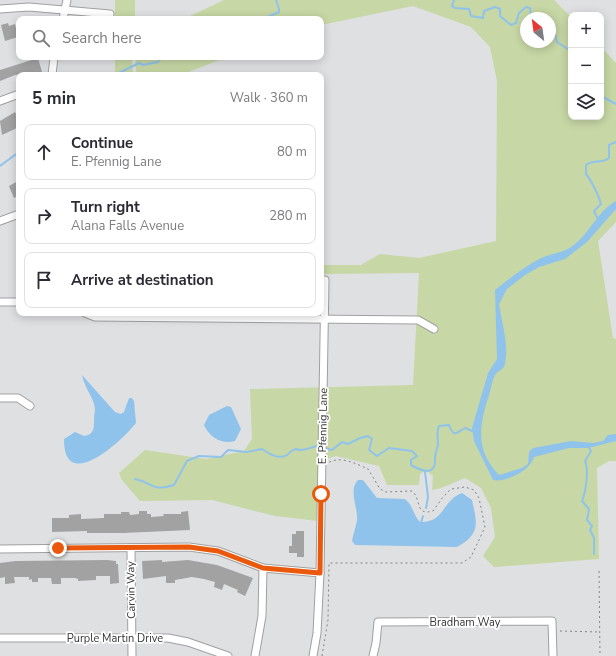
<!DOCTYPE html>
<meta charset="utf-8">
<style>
body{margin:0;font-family:"Nunito Sans",sans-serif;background:#f7f7f7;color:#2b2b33}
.controls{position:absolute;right:12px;top:12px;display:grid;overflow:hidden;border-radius:8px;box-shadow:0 2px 10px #0003}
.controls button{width:36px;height:36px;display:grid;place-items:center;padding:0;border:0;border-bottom:1px solid #e1e1e2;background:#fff;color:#2b2b33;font:20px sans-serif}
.compass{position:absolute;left:520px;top:12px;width:36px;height:36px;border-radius:50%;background:#fff;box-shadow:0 2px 10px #0003;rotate:331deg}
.stop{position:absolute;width:12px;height:12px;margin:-9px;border:3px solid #ea580c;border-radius:50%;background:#fff}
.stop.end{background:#ea580c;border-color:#fff;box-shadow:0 1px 4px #0008}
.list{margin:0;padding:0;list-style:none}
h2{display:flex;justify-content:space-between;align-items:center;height:52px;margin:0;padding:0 16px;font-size:17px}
h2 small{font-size:13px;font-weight:400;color:#7c7c81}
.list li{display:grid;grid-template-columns:26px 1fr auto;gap:12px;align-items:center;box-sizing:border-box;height:56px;margin:0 8px 8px;padding:0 8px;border:1px solid #e1e1e2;border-radius:8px}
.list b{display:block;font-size:15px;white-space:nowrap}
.list p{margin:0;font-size:13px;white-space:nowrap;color:#7c7c81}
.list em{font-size:13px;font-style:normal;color:#7c7c81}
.icon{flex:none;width:22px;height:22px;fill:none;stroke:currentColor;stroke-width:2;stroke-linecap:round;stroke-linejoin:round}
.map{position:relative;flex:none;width:616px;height:656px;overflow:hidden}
.search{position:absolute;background:#fff;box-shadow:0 2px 10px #0003;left:16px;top:16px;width:308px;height:44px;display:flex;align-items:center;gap:10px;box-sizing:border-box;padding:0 14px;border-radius:8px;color:#7c7c81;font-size:15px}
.panel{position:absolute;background:#fff;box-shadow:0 2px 10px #0003;left:16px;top:72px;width:308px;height:244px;border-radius:8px}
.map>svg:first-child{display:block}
.green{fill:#c7d7a5;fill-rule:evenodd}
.water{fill:#90c3ec}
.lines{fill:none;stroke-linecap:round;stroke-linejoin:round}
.stream{stroke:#90c3ec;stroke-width:2}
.building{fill:#a2a2a3}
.minor-casing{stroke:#a0a0a1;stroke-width:9}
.path{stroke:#838484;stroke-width:1;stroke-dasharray:2 3;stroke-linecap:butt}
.minor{stroke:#fff;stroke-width:7}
.route{stroke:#ea580c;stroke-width:5}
.labels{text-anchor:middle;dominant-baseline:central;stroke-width:3.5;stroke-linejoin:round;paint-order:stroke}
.street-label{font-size:11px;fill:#363636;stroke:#fff}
</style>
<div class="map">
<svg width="616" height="656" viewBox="0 0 616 656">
<rect width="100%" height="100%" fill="#dfe0e1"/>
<!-- green -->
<g class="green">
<rect x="115" y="0" width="20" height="19"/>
<path d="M224,0H554L571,17V117H601V47L616,63V222L598,241L613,338L616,339V461H609L597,468L599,559L494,567L483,556L495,537L491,508L481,488L465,478L441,488L432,490L433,476L426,470L420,474L419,485H387L379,466L336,456L324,460L318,521L275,516L212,500L140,501L122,480L119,473L145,450L206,459L244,451L252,439L250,389L413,385L419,273L321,274V265H361L380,254L419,258L496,241L497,81L490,47L471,27L413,6L321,25V19H184ZM526,18H550V42H526Z"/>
<path d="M115,57H132L133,75H115Z"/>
<path d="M137,57H227L181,75H137L135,64Z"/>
</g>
<!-- water -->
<g class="water">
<path d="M616,201V209L587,242L565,259L539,267L525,275L507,289L499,304C502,323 509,345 505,364C504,370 498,370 495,375C492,381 491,389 489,395C479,426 475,450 499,475L522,468L528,464L529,452L533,448L571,441L594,443L603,441L608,435L616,434V441L588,448H569L534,457C531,470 506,483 493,480L474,441L472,428L488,373L497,359L495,290C509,279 525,266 541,258C553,253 565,253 575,244C590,232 599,210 616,201Z"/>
<path d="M82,375L115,412L121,414L124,412L129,398H132L134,401L136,423C123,440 64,495 64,439L75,432L84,436C94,435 94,428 94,420C94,414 96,410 94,404C91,394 84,386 82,375Z"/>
<path d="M227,406L231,407L241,429L235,441C222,445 209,437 204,425L209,415Z"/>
<path d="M358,480H363L377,498L405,499C413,505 413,515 420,522C445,523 442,500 462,493L472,500C477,523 481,534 457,547L355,545L352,541C353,534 356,527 357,520C358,507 348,490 358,480Z"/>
</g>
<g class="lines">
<!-- stream -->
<g class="stream">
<path d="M454,0L452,6L455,8L469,9L471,16L483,18L484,11L495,7L500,9V16L511,25L516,23L519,13L526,7L530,8L531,16L533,18"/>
<path d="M263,19L279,12V9L276,0"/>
<path d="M550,31L555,34L557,42L571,51"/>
<path d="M115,75L139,63L143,65L158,62L162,57"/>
<path d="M601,96L616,104"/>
<path d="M0,166L19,152"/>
<path d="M599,221L594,211L601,204C599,196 591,180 586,174V165C593,159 602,164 609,158V145L616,142"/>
<path d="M588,446L591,451L585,461C589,470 586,491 582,501L589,509L587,520L592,526L590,530L594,538V554"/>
<path d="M324,448L332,450L342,442L348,444L360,438L368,436L372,439L369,450L377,456L389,448L412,451L417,456L411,460V465C422,471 436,477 435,458C435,454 437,449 438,445C438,438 436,433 439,426L449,425C454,438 456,433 465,428L475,432"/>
<path d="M425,472L428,497L426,508"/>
<path d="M135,479C155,483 149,492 174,485L187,461L199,456L221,457L228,450L247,452L262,449C269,454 279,460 287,455C291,452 291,450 296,449C305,453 311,445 321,446"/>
<path d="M421,523L423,516"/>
</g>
</g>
<!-- building -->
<g class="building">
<path d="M8,23L9,26L15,24L18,37L5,41L1,25Z"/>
<path d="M38,58L42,72L15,75L0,81V70Z"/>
<path d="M15,112L16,114L19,113V127L2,135L0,121Z"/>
<path d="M18,181L19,195L14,198L9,186Z"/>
<path d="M139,511H147V514H151V517L164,516L163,514H181V512L188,511L190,530L123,533H87V531L52,532V518H69V515L81,514V519L104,518V514H121V512H129L130,515L139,514Z"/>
<path d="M296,531H304V557H297V553H289V546H292V534H296Z"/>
<path d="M107,560L116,561V564H118L119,583L110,584V576H96V580L78,581V579L75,578H61V584H52L51,578H38V582H32V579L29,580V577H14L15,583L5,584V577L0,578V563L16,561Z"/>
<path d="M162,560V562L188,560L217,565L253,578L245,596L237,592L238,590L224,584L222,590L214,587L215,582L204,579L192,577L175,580V583H166V576L143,579L142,561Z"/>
</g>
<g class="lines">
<defs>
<g id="minor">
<path d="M0,9L29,7L110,14"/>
<path d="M63,19L67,0"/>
<path d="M52,75L54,57"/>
<path d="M0,101L19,94"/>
<path d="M0,221L19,214"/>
<path d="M0,302H19"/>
<path d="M85,313L95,317L418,320L434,329"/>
<path d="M0,398H18L30,406"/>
<path d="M131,548L132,656"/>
<path d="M0,549L189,547L218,551L263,568L320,573"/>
<path d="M0,638H168L188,642L228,656"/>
<path d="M255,656L262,616L263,568"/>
<path d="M313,656L317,633L320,573L325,280"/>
<path d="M373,656L376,643L378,622L552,621L553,656"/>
</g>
</defs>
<!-- minor casing -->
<use href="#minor" class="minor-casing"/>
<!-- path -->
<g class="path">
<path d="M599,571L600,656"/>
<path d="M560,631L599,632"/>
<path d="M322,656L328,620L329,563H462L471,557L485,527L479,498L474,490L465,487L451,489L443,497L433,511C414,516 422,499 412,491L386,492L380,489L368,469C357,464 340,455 328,463"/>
</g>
<!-- minor -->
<use href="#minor" class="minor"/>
</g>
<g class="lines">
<!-- route -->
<path class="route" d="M58,548L189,547L218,551L263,568L320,573L321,494"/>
</g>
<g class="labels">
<!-- street labels -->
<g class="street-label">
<text transform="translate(323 426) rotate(-89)">E. Pfennig Lane</text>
<text transform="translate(131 590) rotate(-91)">Carvin Way</text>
<text x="465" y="622">Bradham Way</text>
<text x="115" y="638">Purple Martin Drive</text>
</g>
</g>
</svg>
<div class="controls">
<button>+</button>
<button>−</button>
<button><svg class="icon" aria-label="layers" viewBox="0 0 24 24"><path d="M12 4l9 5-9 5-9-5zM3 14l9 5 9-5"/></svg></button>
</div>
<svg class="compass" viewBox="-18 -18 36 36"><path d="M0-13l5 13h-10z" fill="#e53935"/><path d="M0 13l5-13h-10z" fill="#7c7c81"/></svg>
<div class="stop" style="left:321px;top:494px"></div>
<div class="stop end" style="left:58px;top:548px"></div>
<div class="search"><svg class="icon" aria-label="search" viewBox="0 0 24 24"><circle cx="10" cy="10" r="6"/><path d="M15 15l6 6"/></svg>Search here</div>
<section class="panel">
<h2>5 min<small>Walk · 360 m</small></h2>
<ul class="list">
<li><svg class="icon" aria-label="ahead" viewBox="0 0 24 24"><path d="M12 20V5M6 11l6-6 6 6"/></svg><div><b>Continue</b><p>E. Pfennig Lane</p></div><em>80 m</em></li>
<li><svg class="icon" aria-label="right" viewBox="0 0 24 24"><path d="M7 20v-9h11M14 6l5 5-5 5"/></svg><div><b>Turn right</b><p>Alana Falls Avenue</p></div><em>280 m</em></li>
<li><svg class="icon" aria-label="arrive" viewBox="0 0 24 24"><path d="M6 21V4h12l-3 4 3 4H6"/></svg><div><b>Arrive at destination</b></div></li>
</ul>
</section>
</div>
